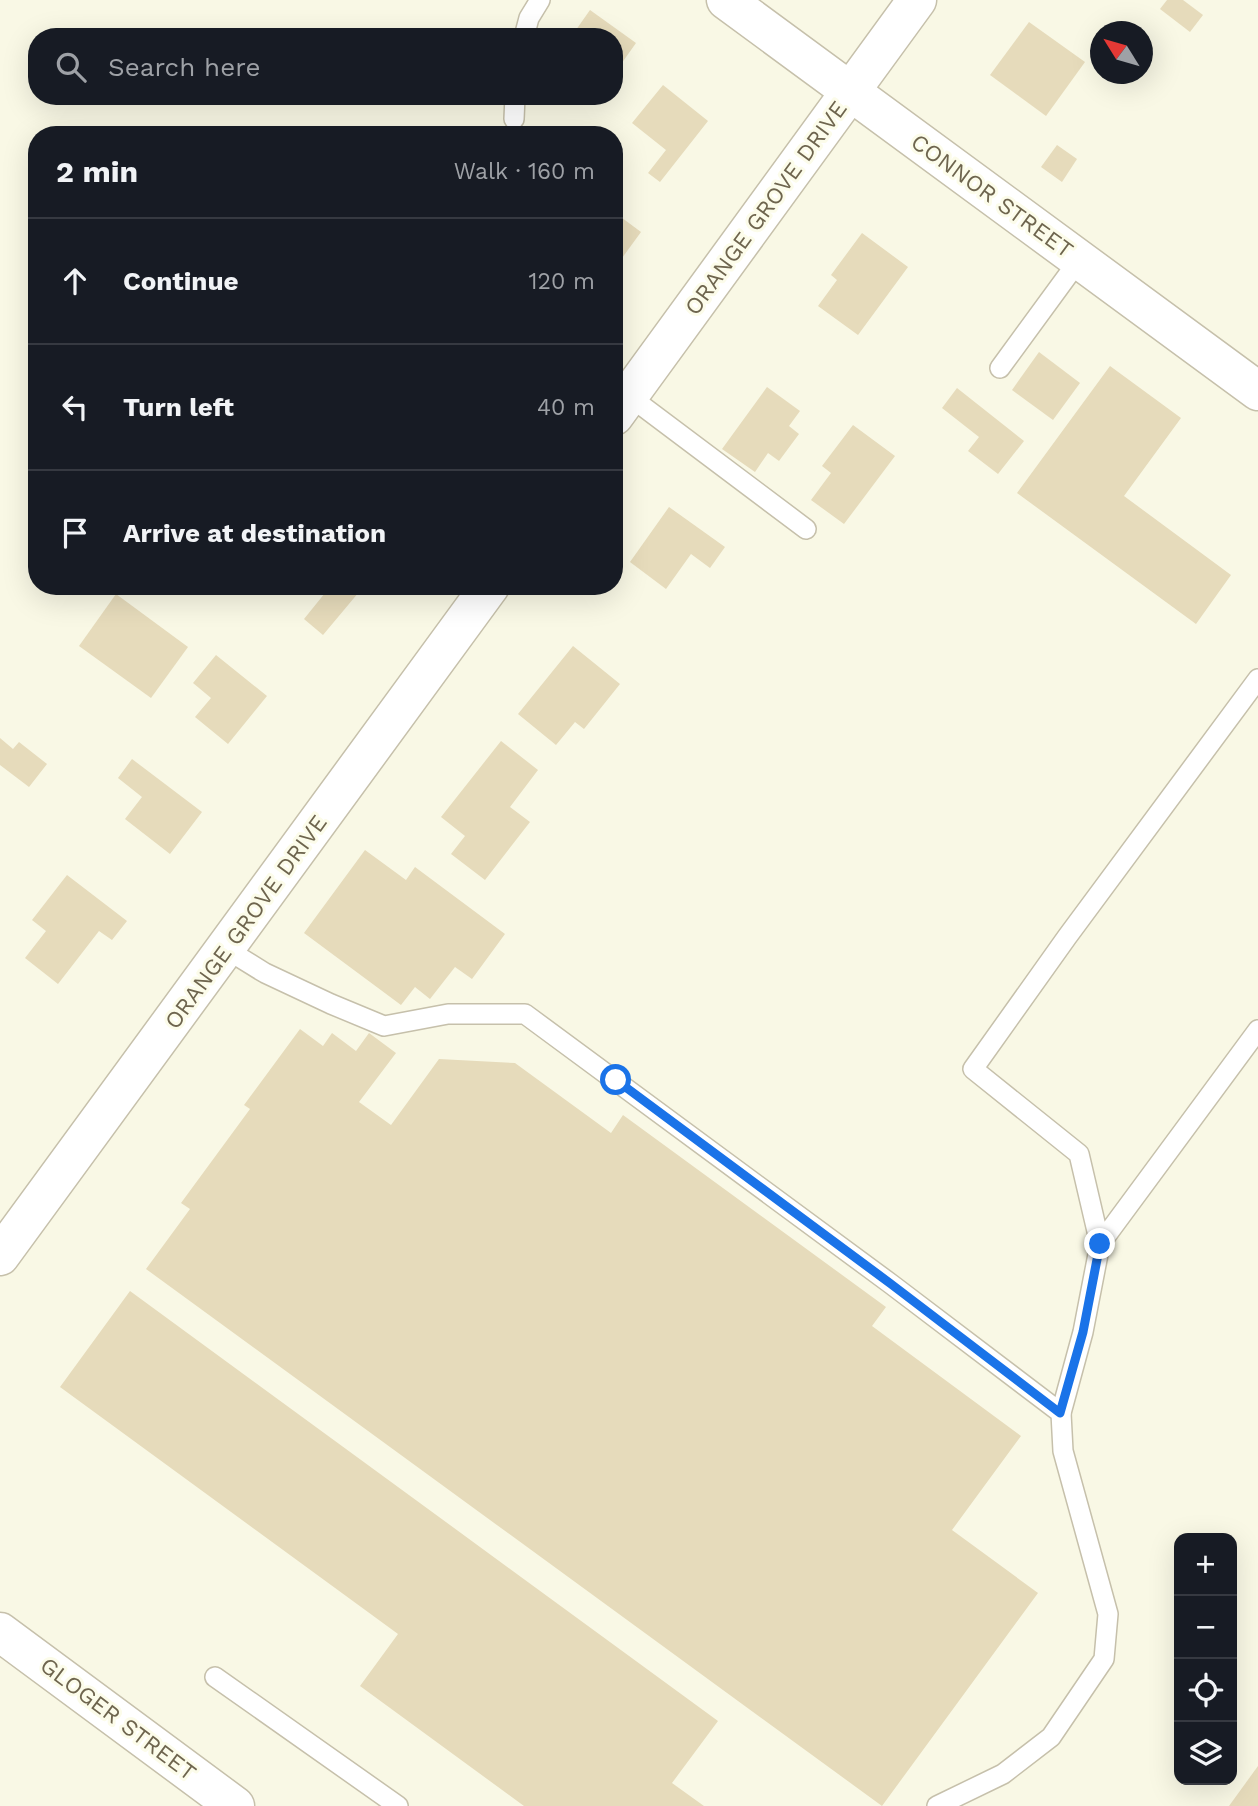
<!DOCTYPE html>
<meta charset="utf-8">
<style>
body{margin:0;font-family:"Work Sans",sans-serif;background:#242831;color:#f1f3f6}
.controls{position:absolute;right:21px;bottom:21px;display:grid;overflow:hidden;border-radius:14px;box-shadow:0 7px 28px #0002}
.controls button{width:63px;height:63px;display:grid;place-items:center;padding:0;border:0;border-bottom:2px solid #363941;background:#171b24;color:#f1f3f6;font:35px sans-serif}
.compass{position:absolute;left:1090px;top:21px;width:63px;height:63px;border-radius:50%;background:#171b24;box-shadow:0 7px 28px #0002;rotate:307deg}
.stop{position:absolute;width:21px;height:21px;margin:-16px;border:5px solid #1a73e8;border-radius:50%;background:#fff}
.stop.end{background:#1a73e8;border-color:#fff;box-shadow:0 2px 7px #0008}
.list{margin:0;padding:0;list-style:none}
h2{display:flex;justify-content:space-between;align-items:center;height:91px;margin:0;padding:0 28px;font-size:30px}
h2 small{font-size:23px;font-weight:400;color:#9ea1a6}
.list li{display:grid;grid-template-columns:46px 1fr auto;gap:21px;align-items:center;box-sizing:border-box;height:126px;padding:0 28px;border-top:2px solid #363941}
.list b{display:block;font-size:26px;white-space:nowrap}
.list em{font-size:23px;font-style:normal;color:#9ea1a6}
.icon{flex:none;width:38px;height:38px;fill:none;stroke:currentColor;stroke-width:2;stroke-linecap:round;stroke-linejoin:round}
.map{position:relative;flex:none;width:1258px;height:1806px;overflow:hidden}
.search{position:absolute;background:#171b24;box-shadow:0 7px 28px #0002;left:28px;top:28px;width:595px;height:77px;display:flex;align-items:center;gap:18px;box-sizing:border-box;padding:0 24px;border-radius:28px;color:#9ea1a6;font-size:26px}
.panel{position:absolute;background:#171b24;box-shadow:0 7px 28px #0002;left:28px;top:126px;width:595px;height:469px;border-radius:28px}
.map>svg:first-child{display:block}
.building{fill:#e6dbbb}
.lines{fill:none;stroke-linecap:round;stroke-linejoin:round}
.lane-casing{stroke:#c6c0ab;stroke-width:22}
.street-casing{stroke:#c6c0ab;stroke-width:41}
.lane{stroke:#fff;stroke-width:19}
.street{stroke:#fff;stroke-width:38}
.route{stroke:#1a73e8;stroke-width:9}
.labels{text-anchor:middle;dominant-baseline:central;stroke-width:6;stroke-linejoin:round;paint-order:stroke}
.street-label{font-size:23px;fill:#6e654e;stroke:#fcfcea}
</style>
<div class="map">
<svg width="1258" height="1806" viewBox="0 0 1258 1806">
<rect width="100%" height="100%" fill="#f9f8e5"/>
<!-- building -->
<g class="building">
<path d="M1167,0H1183L1203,15L1190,32L1160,9Z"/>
<path d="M590,10L636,43L614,74V37H571Z"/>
<path d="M1029,22L1085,62L1046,116L990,75Z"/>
<path d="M663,85L708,121L660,182L648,173L666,150L632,123Z"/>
<path d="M1057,145L1077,159L1062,182L1041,167Z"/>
<path d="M614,212L641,232L614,269Z"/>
<path d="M862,233L908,267L858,335L818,306L837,280L831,275Z"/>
<path d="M1039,352L1080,383L1053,420L1012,390Z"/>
<path d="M1110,366L1181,418L1124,496L1231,575L1196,624L1017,493Z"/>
<path d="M767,387L800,411L789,426L799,434L779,461L768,453L755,472L722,449Z"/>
<path d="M957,388L1024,441L998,474L968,451L979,437L942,408Z"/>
<path d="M853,425L895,456L844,524L811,500L831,473L822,466Z"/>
<path d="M669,507L725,547L710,568L691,554L666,589L630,562Z"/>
<path d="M317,586H364L323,635L304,619L325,593Z"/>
<path d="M116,594L188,647L151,698L79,646Z"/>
<path d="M573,646L620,684L584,729L575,722L556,745L518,714Z"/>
<path d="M216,655L267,696L228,744L195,717L211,698L193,683Z"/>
<path d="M0,738L13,749L19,742L47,764L29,787L0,765Z"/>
<path d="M501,741L538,770L510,807L530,822L485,880L451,854L465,836L441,817Z"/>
<path d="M132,759L202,812L170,854L125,819L142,797L118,778Z"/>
<path d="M365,850L406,880L415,867L505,934L472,979L455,967L430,999L415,987L401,1005L304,933Z"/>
<path d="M67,875L127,921L112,940L99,931L58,984L25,958L46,931L32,920Z"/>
<path d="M300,1029L323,1046L332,1033L356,1051L369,1033L396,1053L359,1102L391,1125L439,1059L515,1063L611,1133L623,1115L886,1307L872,1326L1021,1436L952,1530L1038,1593L882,1806L146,1269L190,1209L181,1203L250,1109L244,1105Z"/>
<path d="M130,1291L718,1721L672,1783L704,1806H524L360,1686L398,1634L60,1387Z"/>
<path d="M1258,1766V1806H1229Z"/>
</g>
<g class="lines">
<defs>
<g id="lane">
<path d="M524,37L529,18L540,0"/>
<path d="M514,119L515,96"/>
<path d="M1000,368L1079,260"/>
<path d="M629,396L806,529"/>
<path d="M1258,679L1067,937L973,1069L1079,1154L1100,1244L1258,1030"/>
<path d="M226,949L265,973L331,1004L384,1026L448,1014H525L891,1284L1061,1413L1063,1451L1108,1614L1104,1659L1051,1737L1003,1774L937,1806"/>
<path d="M1061,1413L1083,1332L1100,1244"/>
<path d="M215,1677L398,1806"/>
</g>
<g id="street">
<path d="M726,0L1258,391"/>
<path d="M614,416L917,0"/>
<path d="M0,1256L490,586"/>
<path d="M0,1632L235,1806"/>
</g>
</defs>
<!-- lane casing -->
<use href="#lane" class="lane-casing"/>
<!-- street casing -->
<use href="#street" class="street-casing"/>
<!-- lane -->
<use href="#lane" class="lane"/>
<!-- street -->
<use href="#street" class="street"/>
</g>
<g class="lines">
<!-- route -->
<path class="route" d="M616,1080L891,1284L1060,1413L1083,1332L1100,1244"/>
</g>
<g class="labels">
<!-- street labels -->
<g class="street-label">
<text transform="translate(992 196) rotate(36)">CONNOR STREET</text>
<text transform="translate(766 208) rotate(-54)">ORANGE GROVE DRIVE</text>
<text transform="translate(246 922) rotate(-54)">ORANGE GROVE DRIVE</text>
<text transform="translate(118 1719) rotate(37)">GLOGER STREET</text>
</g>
</g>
</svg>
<div class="controls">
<button>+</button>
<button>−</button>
<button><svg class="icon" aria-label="locate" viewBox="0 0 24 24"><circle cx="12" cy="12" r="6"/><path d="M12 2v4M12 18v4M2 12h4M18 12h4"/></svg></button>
<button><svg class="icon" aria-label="layers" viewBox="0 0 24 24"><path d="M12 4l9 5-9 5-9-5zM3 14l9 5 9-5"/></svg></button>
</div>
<svg class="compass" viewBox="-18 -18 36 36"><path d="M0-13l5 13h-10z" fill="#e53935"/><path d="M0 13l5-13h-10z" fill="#9ea1a6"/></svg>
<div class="stop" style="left:616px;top:1080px"></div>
<div class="stop end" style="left:1100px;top:1244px"></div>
<div class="search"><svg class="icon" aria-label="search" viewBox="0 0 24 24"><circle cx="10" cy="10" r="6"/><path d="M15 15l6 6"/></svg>Search here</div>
<section class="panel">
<h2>2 min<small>Walk · 160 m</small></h2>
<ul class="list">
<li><svg class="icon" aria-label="ahead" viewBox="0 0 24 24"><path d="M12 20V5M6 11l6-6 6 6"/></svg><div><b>Continue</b></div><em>120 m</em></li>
<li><svg class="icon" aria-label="left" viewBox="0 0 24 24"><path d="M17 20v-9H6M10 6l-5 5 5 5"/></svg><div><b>Turn left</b></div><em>40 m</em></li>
<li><svg class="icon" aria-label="arrive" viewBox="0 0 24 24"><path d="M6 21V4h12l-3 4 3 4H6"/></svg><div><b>Arrive at destination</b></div></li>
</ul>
</section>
</div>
